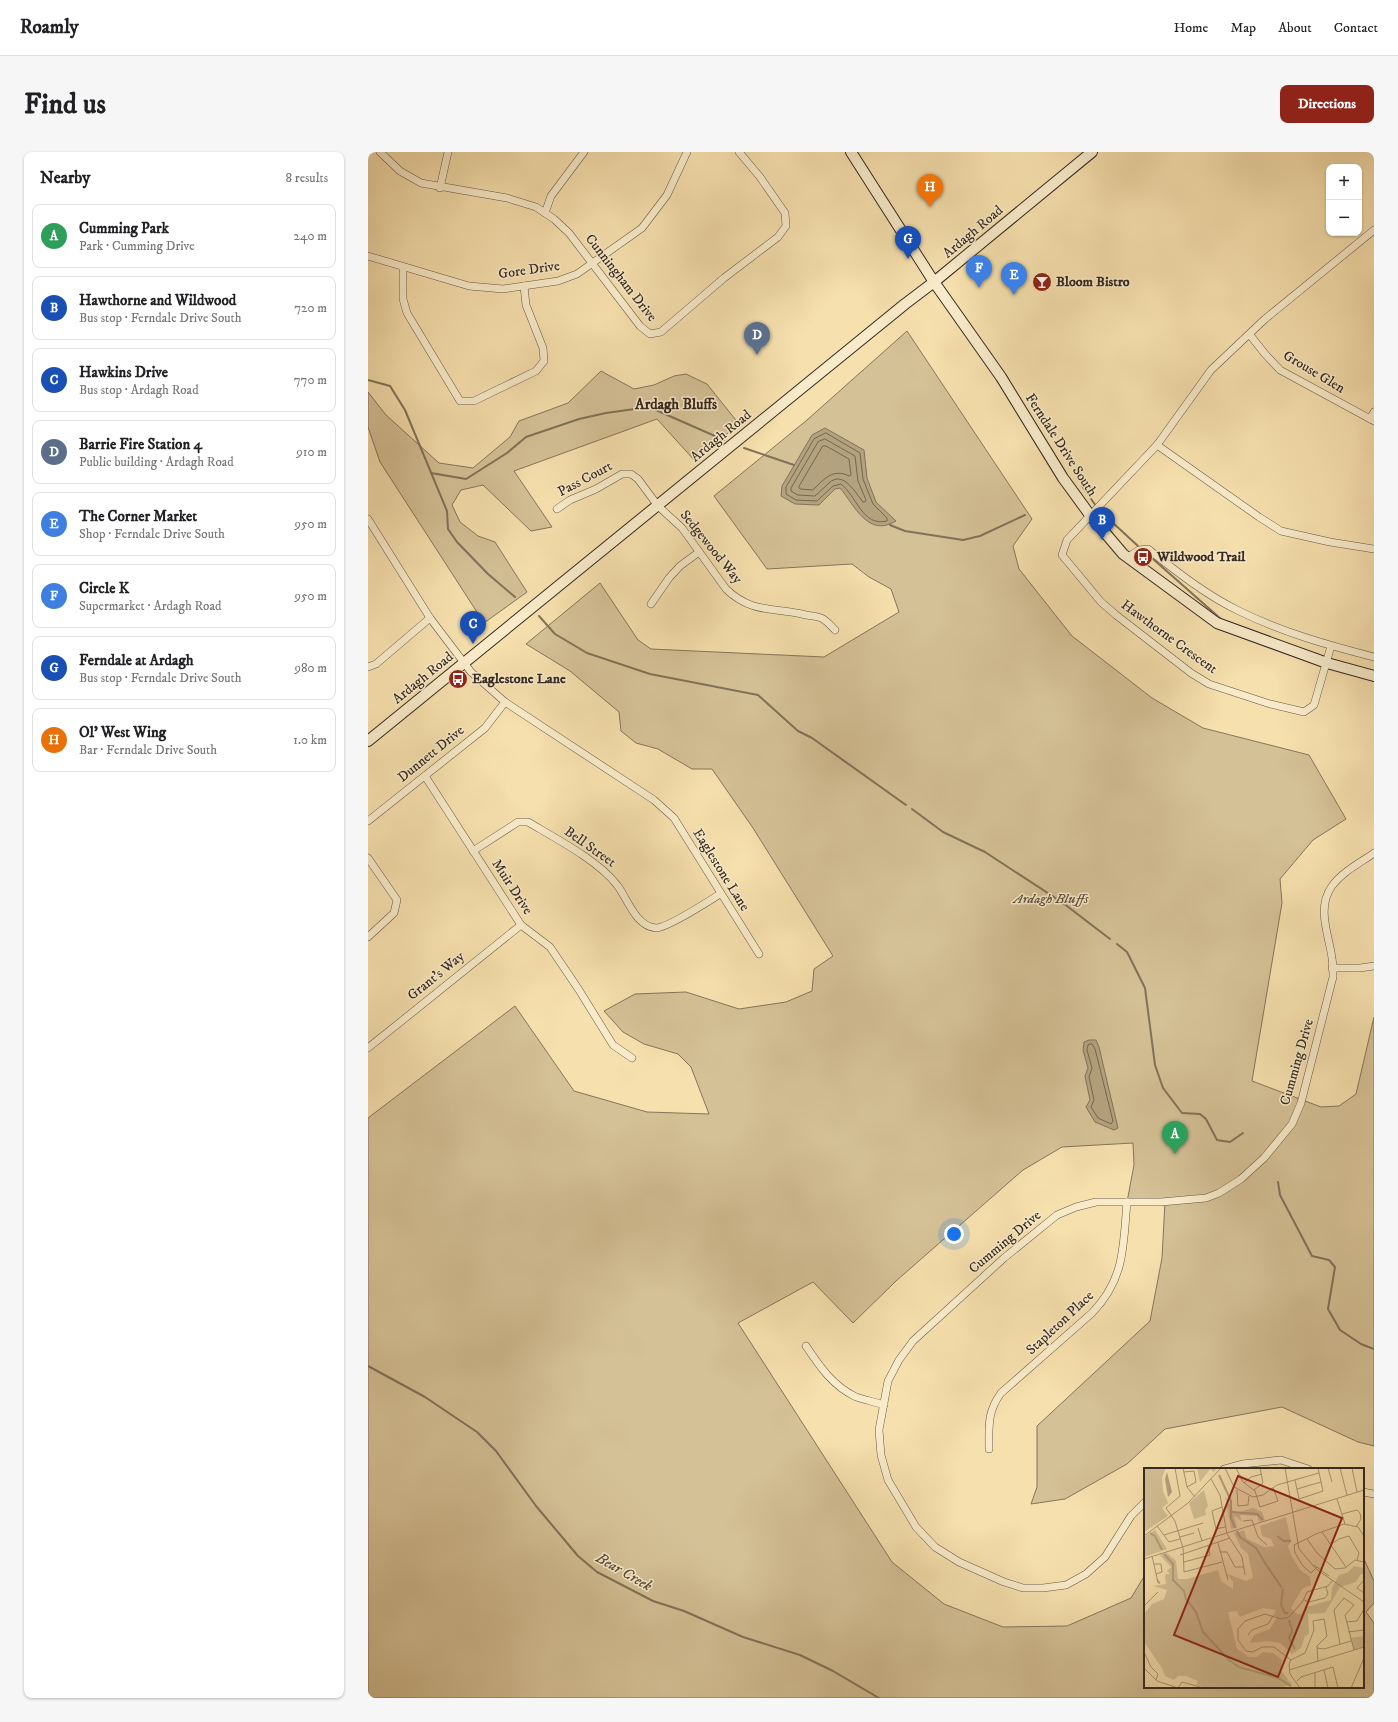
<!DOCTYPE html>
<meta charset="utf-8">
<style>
body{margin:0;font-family:"IM FELL DW Pica",serif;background:#f6f6f6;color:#202124}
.controls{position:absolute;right:12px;top:12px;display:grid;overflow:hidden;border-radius:8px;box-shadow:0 1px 3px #0004}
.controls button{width:36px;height:36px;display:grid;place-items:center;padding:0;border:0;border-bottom:1px solid #e0e0e0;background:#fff;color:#202124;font:20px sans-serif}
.you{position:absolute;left:586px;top:1082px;width:14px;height:14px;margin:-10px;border:3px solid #fff;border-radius:50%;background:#1a73e8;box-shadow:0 0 0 6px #1a73e833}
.badge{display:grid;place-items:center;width:26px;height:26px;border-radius:50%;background:#8f2418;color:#fff;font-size:13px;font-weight:700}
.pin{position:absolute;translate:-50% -33px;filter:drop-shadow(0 1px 2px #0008)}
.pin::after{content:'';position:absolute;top:21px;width:14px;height:12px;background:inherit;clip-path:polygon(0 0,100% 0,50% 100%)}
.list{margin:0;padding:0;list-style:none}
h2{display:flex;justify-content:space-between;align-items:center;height:52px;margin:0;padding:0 16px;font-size:17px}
h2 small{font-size:13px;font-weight:400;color:#757577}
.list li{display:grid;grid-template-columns:26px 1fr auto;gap:12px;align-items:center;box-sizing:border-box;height:64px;margin:0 8px 8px;padding:0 8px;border:1px solid #e0e0e0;border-radius:8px}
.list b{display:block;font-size:15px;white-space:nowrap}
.list p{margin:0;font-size:13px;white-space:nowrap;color:#757577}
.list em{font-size:13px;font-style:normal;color:#757577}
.map{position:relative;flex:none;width:1006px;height:1546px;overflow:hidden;border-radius:8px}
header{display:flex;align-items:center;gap:24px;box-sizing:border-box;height:56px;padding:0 20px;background:#fff;border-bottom:1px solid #e0e0e0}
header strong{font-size:19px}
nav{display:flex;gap:22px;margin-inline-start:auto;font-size:14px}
.intro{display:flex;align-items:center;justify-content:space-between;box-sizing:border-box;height:96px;padding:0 24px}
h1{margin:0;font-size:28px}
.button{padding:10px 18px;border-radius:8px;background:#8f2418;color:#fff;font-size:14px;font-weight:700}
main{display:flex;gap:24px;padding:0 24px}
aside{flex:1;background:#fff;border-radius:8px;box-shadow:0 1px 3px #0004}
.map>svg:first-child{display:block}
.green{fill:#d5c196;stroke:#85755c}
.water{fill:#b4a27e;stroke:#817259}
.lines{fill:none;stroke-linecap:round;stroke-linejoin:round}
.shore{stroke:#746650;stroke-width:1}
.stream{stroke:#817259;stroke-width:2}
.street-casing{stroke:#655744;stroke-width:8}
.secondary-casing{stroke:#352921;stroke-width:12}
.street{stroke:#f9ebca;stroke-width:7}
.secondary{stroke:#f9ebca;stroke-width:10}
.labels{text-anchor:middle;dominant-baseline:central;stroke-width:3;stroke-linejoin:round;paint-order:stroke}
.street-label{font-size:14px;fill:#352921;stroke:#f9ebca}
.poi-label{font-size:14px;font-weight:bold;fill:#352921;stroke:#f9ebca;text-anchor:start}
.park-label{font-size:14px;font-style:italic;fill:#5d4f3e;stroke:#f9ebca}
.neighbourhood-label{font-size:15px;font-weight:bold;fill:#352921;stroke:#f9ebca}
.water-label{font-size:15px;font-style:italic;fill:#5b4d3d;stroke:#f9ebca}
.inset-river{fill:none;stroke:#b4a27e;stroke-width:2}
.inset-road{fill:none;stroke:#a99776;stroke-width:1}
.view{fill:#8f2418;fill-opacity:0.15;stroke:#8f2418;stroke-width:2}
.inset-edge{fill:none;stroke:#352921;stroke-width:2}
</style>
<header>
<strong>Roamly</strong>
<nav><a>Home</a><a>Map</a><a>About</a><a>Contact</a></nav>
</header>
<div class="intro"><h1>Find us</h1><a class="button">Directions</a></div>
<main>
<aside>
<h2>Nearby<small>8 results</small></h2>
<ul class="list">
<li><span class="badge" style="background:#2e9e5b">A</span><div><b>Cumming Park</b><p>Park · Cumming Drive</p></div><em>240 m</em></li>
<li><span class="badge" style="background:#1a4fb4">B</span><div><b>Hawthorne and Wildwood</b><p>Bus stop · Ferndale Drive South</p></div><em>720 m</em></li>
<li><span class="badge" style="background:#1a4fb4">C</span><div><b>Hawkins Drive</b><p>Bus stop · Ardagh Road</p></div><em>770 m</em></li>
<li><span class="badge" style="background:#5c6f8a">D</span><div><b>Barrie Fire Station 4</b><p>Public building · Ardagh Road</p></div><em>910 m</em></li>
<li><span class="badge" style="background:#3f7fe0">E</span><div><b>The Corner Market</b><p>Shop · Ferndale Drive South</p></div><em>950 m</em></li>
<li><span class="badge" style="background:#3f7fe0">F</span><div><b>Circle K</b><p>Supermarket · Ardagh Road</p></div><em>950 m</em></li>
<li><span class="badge" style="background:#1a4fb4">G</span><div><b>Ferndale at Ardagh</b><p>Bus stop · Ferndale Drive South</p></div><em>980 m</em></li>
<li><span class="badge" style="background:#e8710a">H</span><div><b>Ol' West Wing</b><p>Bar · Ferndale Drive South</p></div><em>1.0 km</em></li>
</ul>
</aside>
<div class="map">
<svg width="1006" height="1546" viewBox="0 0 1006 1546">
<rect width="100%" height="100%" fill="#f6e0ae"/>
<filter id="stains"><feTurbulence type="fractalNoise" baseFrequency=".005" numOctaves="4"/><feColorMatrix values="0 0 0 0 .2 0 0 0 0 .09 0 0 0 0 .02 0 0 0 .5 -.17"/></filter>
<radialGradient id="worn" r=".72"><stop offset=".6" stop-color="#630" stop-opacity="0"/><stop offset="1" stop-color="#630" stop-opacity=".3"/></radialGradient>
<!-- green -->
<g class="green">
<path d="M539,179L664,367L645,394L651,417L704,484L784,546L835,576L941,603L978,667L945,688L912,727L914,751L884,929L953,955L971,954L988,942L1006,865V1294L990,1290L914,1255L797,1277L759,1312L697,1347L663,1352L669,1335V1274L782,1169L794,1106L797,1050H759L766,1013L765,991L694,995L655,1018L528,1129L485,1171L445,1130L370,1171L524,1410L576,1452L635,1475L699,1474L763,1446L777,1423V1535H995V1405L1006,1429V1451L998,1460L1006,1471V1546H0V966L147,854L206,939L279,960L341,962L323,915L310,902L276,892L255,880L236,859L267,842L318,840L371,857L418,850L444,839L446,817L465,804L385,676L344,617H324L290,597L268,591L253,579L251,560L202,519L158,492L232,431L270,488L283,497L456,505L531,460L523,437L501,425L484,412L399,417L346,344L439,268Z"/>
<path d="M233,219L266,237L286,233L306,224L318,222L339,232L371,272L327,309L289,267L146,319L184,375L163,379L115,333L93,338L84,353L92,370L110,384L127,390L159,440L116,471L12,310L0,275V240L18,263L71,311L105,316L142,285L151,269L200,251Z"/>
</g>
<!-- water -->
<g class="water">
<path d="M457,276L496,298L499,326L508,350L528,369C500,386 487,354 472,336L467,337L451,353L427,352L413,344L414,334L444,283Z"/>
<path d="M721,888H728L731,895L750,976L746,978L727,970L718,955L722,948L717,924L720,916L715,898L716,890Z"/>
</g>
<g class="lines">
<!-- shore -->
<g class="shore">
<path d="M458,281L492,301L495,327L505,352L519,366V369C494,375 489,344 473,332L465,334L449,349L428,348L418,342V335L446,287Z"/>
<path d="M457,287L487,304L490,329L498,348L497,350H495C487,340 475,318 461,331C456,335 452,340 447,344L430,343L423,339V336L450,290Z"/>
<path d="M455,294H458L481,307L483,323L481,324C465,316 456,327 445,338L432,337L431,335Z"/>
<path d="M724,892L727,897L745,969L743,972L730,966L723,955L726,948L721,925L724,916L719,898L720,893Z"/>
</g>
<!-- stream -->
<g class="stream">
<path d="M0,228L22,234L37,258L79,359L80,377L89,390L120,422L147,445"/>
<path d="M376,296L426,313"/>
<path d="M63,321L98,327L139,301L158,285L211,267L238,261L281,255L356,288"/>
<path d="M714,334L728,354"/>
<path d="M730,357L771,395"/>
<path d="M522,373L537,379L595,388L612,384L657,363"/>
<path d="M776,399L854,468"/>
<path d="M171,464L187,482L219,501L282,522L390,543L430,579L444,586L538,653"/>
<path d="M544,657L575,680L617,700L695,751L742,787"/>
<path d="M749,792L759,800L777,836L787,913L795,936L814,961L832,962L838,967L849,988L862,990L875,981"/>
<path d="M910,1030L912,1043L944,1104L961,1108L967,1115L960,1157L972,1178L993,1192L1006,1197"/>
<path d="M0,1214L57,1245L109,1280L128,1299L168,1354L210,1404L229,1420L285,1449L316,1459L375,1485L432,1503L465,1519L511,1546"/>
</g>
<defs>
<g id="street">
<path d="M12,0L32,19L53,31L139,46L168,55L186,67L201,81L272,174L282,182L293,180L356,126L410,85L418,74L417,61L392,25L371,0"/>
<path d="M72,36L80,0"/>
<path d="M177,61L183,44L216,0"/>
<path d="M0,104L101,134L135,137L190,129L209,122L274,76L299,43L319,0"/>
<path d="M35,116V147L39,161L92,249H106L168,219L176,209L175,196L158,153L156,134"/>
<path d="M882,183L897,202L912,218L1006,269"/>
<path d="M1002,267L1006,260"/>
<path d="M789,293L891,365L913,379L962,390L1006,397"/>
<path d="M189,357L202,348L228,337L254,322H263L270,327L290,354L314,376L358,437C384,462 406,455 438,463C443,464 451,464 455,467C460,470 463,474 467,478"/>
<path d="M0,367L62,466L103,520L137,550L286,648L306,666L391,802"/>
<path d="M760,405L771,398L780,397C809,420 838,443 871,459C914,480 959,493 1006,505"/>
<path d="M283,452L301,426L312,414L331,400"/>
<path d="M963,494L946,553L936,560L902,552L841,532L823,521L748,463L733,450L694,403L699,388L789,293L843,218L897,167L1006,78"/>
<path d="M0,515L8,512L62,466"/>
<path d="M57,624L153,773L182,795L211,838L245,893L264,906"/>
<path d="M0,669L117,576L137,550"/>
<path d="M105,699L150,670H160C187,686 231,709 249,733C260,747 267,774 288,776C299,776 341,749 352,742"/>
<path d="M0,706L29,748L26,761L0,785"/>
<path d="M964,816H992L1006,814"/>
<path d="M0,896L153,773"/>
<path d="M438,1194C452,1215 465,1234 488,1245C497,1248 507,1250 516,1253"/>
<path d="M621,1297C621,1275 619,1260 633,1241L724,1161C757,1127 755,1095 759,1050"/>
<path d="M856,1317L874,1312L913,1308L940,1317"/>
<path d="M995,1340L1006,1342"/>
<path d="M777,1350L763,1364L737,1405L718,1422L698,1433L675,1436H655L636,1430L591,1410L567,1395L548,1375L520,1328L513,1303L511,1278L520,1229L531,1208L545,1189L636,1106L689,1063L708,1055L728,1050H793L838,1046L851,1041L873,1027L896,1006L924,972L933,951L965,825C965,819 965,812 964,806C961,783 948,756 964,734C974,720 992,711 1006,701"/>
</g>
<g id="secondary">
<path d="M483,0L566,130L633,225L695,326L722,363L755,402L849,471L959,511L1006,524"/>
<path d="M0,589L537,152L566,130L724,0"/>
</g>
</defs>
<!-- street casing -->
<use href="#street" class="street-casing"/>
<!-- secondary casing -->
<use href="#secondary" class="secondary-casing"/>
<!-- street -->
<use href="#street" class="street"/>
<!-- secondary -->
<use href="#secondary" class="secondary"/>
</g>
<!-- icons -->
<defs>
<symbol id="bar-disc" viewBox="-11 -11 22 22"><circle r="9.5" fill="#8f2418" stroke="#f9ebca"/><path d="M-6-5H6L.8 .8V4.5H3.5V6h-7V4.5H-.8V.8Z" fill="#fff"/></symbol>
<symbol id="bus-disc" viewBox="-11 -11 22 22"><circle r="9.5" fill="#8f2418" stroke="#f9ebca"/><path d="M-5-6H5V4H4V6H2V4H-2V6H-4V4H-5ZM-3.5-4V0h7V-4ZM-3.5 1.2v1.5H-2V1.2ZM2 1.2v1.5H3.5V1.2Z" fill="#fff"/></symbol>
</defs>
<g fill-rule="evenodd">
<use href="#bar-disc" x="663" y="119" width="22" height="22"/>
<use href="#bus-disc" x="764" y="394" width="22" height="22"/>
<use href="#bus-disc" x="79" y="516" width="22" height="22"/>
</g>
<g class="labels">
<!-- street labels -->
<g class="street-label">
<text transform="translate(605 80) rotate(-40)">Ardagh Road</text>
<text transform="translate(161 118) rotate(-8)">Gore Drive</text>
<text transform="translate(253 126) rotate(52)">Cunningham Drive</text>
<text transform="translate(946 220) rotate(31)">Grouse Glen</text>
<text transform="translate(353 284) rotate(-39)">Ardagh Road</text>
<text transform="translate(693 293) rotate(57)">Ferndale Drive South</text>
<text transform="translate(217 327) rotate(-28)">Pass Court</text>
<text transform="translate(343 395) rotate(51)">Sedgewood Way</text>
<text transform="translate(801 485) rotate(36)">Hawthorne Crescent</text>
<text transform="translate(55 526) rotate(-39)">Ardagh Road</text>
<text transform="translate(63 602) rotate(-39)">Dunnett Drive</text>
<text transform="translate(222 695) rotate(35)">Bell Street</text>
<text transform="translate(353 718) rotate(58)">Eaglestone Lane</text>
<text transform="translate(144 735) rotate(57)">Muir Drive</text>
<text transform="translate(68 824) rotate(-39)">Grant's Way</text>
<text transform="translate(929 910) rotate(-74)">Cumming Drive</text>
<text transform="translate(637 1090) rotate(-40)">Cumming Drive</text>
<text transform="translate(692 1171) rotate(-43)">Stapleton Place</text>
</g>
<!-- poi labels -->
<g class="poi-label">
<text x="688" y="130">Bloom Bistro</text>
<text x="789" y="405">Wildwood Trail</text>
<text x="104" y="527">Eaglestone Lane</text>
</g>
<!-- park labels -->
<g class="park-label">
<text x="683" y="747">Ardagh Bluffs</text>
</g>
<!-- neighbourhood labels -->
<g class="neighbourhood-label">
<text x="308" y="252">Ardagh Bluffs</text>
</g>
<!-- water labels -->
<g class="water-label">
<text transform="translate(256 1420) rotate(30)">Bear Creek</text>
</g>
</g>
<!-- overview -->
<g transform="translate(776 1316)">
<rect width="220" height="220" fill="#f6e0ae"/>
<path d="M0,0H22L18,9L19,23L24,35L18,40L24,48L0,64ZM53,0H73L70,4L66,1L56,14ZM60,22L64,38L61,42L62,47L50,51L45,35ZM81,27L89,43L92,45L109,40L118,44L121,52L115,54L113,48L96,47L98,54L90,47L93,60L87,61ZM142,49L147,74L144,78L147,87L156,102L166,109L167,117L158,121L147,140L153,146H157L162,139L187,132L188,120L195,107L203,105L210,98L220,100V106H217L212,114L196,119L181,145L164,146L165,166L161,168L157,180L148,186L136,175L123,173L106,175L110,167L126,161L133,149L129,148L132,142L119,140L96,149L93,143L84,144L93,181L105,189H113L119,184L129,185L138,192L137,202L148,217L132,220H62L52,217L54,213L42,208H34L30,212L21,208L18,200L0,174V146L8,136L20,131L23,122L9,118L22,116L21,109L22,106H26L23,103L27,99L16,87L23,85L32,93L34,111H43L74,102L77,113L89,121V114L83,106L102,113L109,110L104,86L97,80L90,65L100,62L103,71L120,79L130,78L127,71L118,68L116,58ZM11,62L23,81L0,89V69ZM220,168V179L210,182L206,170Z" fill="#d5c196"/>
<path d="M23,4L28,24L24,29L21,11Z" fill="#b4a27e"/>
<path class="inset-river" d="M75,7L87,33V50L91,60M88,44L113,46L119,52M93,63L96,69L112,80L123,98M6,65L11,68L18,82M133,68L140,73H147M20,86L29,96V112L40,123L42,131L52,144L59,164L85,192L95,199L134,210L147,218M123,98L138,120M139,121L137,137L141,145H144M145,152L148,163L145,170L151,181"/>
<path class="inset-road" d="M31,0L36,28L22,40L31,53L39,80L40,104L78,94M39,0L43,19L51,29M81,0L90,19L109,29L119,27L133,17L175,5M92,0L99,14L111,23L116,39L134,33L129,19M141,0L155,81L172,101L220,134M184,0L188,14M196,0L203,27M208,0L213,24M40,4L50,3L52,14L43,19M67,11L76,27L83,66L98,89L101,107M151,12L155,31L179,23L174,0M100,15L107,9L118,6M153,21L177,14M93,22L94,38L104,37L105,28M110,22L119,15L116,0M193,31L201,56M78,39L68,43L72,61L81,59M198,46L213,42L216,45M99,53L108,52L114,69L123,77M13,58L25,74L36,71M212,59L217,51L216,45M54,60L58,73M178,64L202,99M20,67L59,55M0,68L44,35L77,0M36,69L50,65M163,71L173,85L191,101L201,100L211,92L220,94M74,75L84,112M186,77L195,71L205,68L215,85L213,92M76,84H83L91,99H100M36,87L86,70M8,88L13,110L14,115H16L13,111M0,91L220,22M40,94L66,87L64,78M10,96H17L18,104L12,106M170,97L185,108M173,99L167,105L159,98L151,85L150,77L172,66L200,56L214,59L220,68M220,112L213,120L220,125M160,132L165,134L181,130L184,126L182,119M0,138L14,124M202,154L213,153L220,141M204,164L220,162M104,167L108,162L124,156L129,148M196,176L190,142L200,130L210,137L201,147L210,182M173,180L180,181L207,173M0,184L7,199L14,206L12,212M147,192L130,179H118L109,184L102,183L94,172V161L101,153L121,146L137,151L145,149L159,133L163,124L184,118L189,112M0,200L13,213L34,220M145,202L220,179M180,202L184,220M171,205V220M153,213L157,209L189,199L194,220M34,220L38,214L56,219M156,220L146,206L145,196L147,192L161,185L170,162L169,153L180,151L183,168L173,178L174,194M207,220L220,190"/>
<path class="view" d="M94,8L198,50L134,209L30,167Z"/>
<rect width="220" height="220" class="inset-edge"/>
</g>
<rect width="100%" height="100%" filter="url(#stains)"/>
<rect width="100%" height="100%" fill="url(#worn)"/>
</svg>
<div class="controls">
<button>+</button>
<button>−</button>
</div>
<div class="you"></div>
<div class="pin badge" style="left:807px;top:1002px;background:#2e9e5b">A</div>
<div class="pin badge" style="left:734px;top:388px;background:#1a4fb4">B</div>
<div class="pin badge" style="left:105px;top:492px;background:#1a4fb4">C</div>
<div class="pin badge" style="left:389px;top:203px;background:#5c6f8a">D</div>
<div class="pin badge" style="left:646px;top:143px;background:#3f7fe0">E</div>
<div class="pin badge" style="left:611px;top:136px;background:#3f7fe0">F</div>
<div class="pin badge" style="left:540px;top:107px;background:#1a4fb4">G</div>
<div class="pin badge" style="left:562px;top:55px;background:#e8710a">H</div>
</div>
</main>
